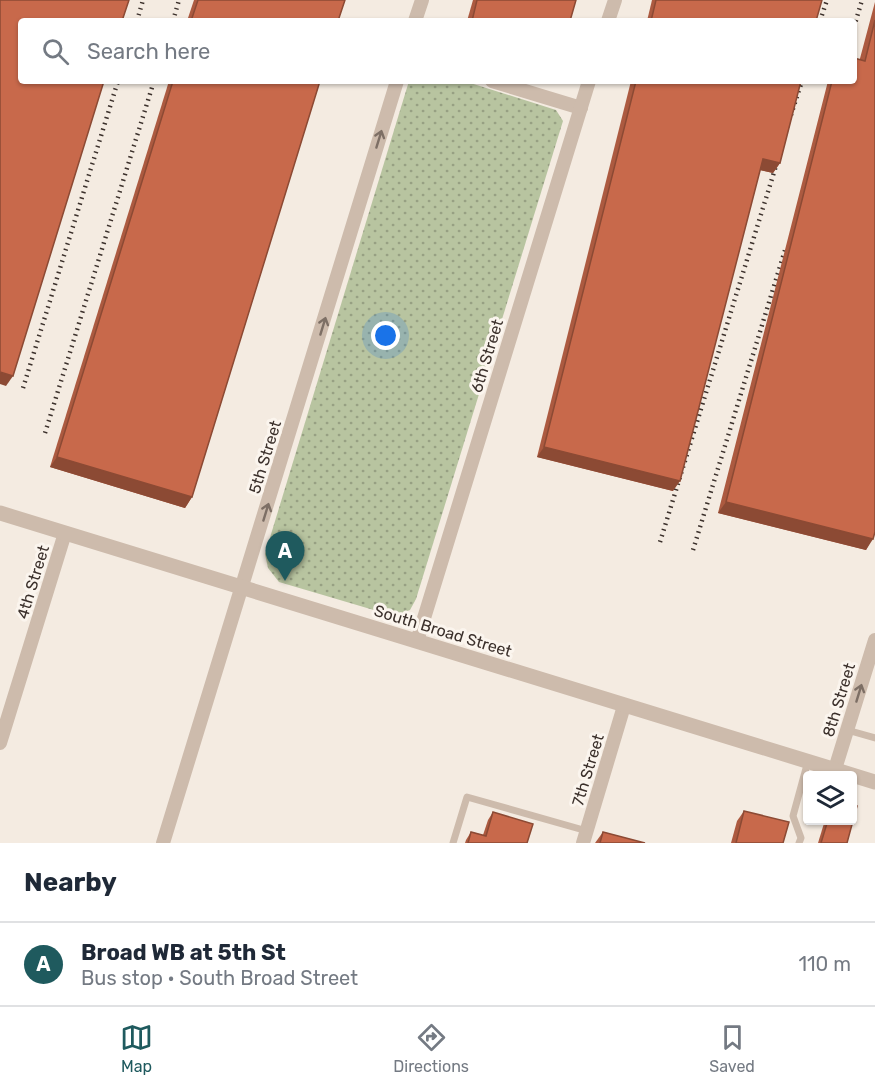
<!DOCTYPE html>
<meta charset="utf-8">
<style>
body{margin:0;font-family:Rubik,sans-serif;background:#f6f6f7;color:#1f2937}
.controls{position:absolute;right:18px;bottom:18px;display:grid;overflow:hidden;border-radius:6px;box-shadow:0 2px 4px #0004}
.controls button{width:54px;height:54px;display:grid;place-items:center;padding:0;border:0;border-bottom:2px solid #e0e1e3;background:#fff;color:#1f2937;font:30px sans-serif}
.you{position:absolute;left:386px;top:336px;width:21px;height:21px;margin:-15px;border:4px solid #fff;border-radius:50%;background:#1a73e8;box-shadow:0 0 0 9px #1a73e833}
.badge{display:grid;place-items:center;width:39px;height:39px;border-radius:50%;background:#1f5a5e;color:#fff;font-size:20px;font-weight:700}
.pin{position:absolute;translate:-50% -50px;filter:drop-shadow(0 2px 3px #0008)}
.pin::after{content:'';position:absolute;top:32px;width:21px;height:18px;background:inherit;clip-path:polygon(0 0,100% 0,50% 100%)}
.list{margin:0;padding:0;list-style:none}
h2{display:flex;justify-content:space-between;align-items:center;height:78px;margin:0;padding:0 24px;font-size:26px}
h2 small{font-size:20px;font-weight:400;color:#747a83}
.list li{display:grid;grid-template-columns:39px 1fr auto;gap:18px;align-items:center;box-sizing:border-box;height:84px;padding:0 24px;border-top:2px solid #e0e1e3}
.list b{display:block;font-size:22px;white-space:nowrap}
.list p{margin:0;font-size:20px;white-space:nowrap;color:#747a83}
.list em{font-size:20px;font-style:normal;color:#747a83}
.icon{flex:none;width:33px;height:33px;fill:none;stroke:currentColor;stroke-width:2;stroke-linecap:round;stroke-linejoin:round}
.map{position:relative;flex:none;width:875px;height:843px;overflow:hidden}
.search{position:absolute;background:#fff;box-shadow:0 2px 4px #0004;left:18px;right:18px;top:18px;height:66px;display:flex;align-items:center;gap:15px;box-sizing:border-box;padding:0 21px;border-radius:6px;color:#747a83;font-size:22px}
.sheet{height:162px;background:#fff}
nav{display:flex;justify-content:space-around;align-items:center;box-sizing:border-box;height:84px;border-top:2px solid #e0e1e3;background:#fff;font-size:16px;color:#747a83}
nav a{display:grid;justify-items:center;gap:3px}
nav .on{color:#1f5a5e}
.map>svg:first-child{display:block}
.grass{fill:url(#grass-dots)}
.lines{fill:none;stroke-linecap:round;stroke-linejoin:round}
.service{stroke:#cdbbac;stroke-width:7}
.minor{stroke:#cdbbac;stroke-width:14}
.tertiary{stroke:#cdbbac;stroke-width:15}
.rail{stroke:#3b302b;stroke-width:4.5;stroke-dasharray:1.5 4.5;stroke-linecap:butt}
.wall{fill:#ac5a40}
.shaded-wall{fill:#8c4a34}
.building{fill:#c8694b;stroke:#8c4a34;stroke-width:1.5}
.oneway{stroke:#7d6f65}
.labels{text-anchor:middle;dominant-baseline:central;stroke-width:6;stroke-linejoin:round;paint-order:stroke}
.street-label{font-size:16px;fill:#3b302b;stroke:#fbf5ee}
</style>
<div class="map">
<svg width="875" height="843" viewBox="0 0 875 843">
<defs>
<pattern id="grass-dots" width="8" height="8" patternUnits="userSpaceOnUse" patternTransform="scale(1.5)"><rect width="8" height="8" fill="#b8c4a0"/><path d="M2 2h.1M6 6h.1" fill="none" stroke="#97a083" stroke-width="1.8" stroke-linecap="round"/></pattern>
</defs>
<rect width="100%" height="100%" fill="#f4ebe1"/>
<!-- grass -->
<path class="grass" d="M409,81H464L556,110L563,121L416,599L410,610L394,616L279,582L268,568L265,554Z"/>
<g class="lines">
<!-- service -->
<g class="service">
<path d="M847,730L875,738"/>
<path d="M453,843L467,797L587,831"/>
<path d="M799,843L801,838L793,816L808,761"/>
</g>
<!-- minor -->
<g class="minor">
<path d="M415,21L422,0"/>
<path d="M608,21L615,0"/>
<path d="M492,81L581,108"/>
<path d="M417,641L589,81"/>
<path d="M0,743L65,533"/>
<path d="M835,769L875,640"/>
<path d="M163,843L397,81"/>
<path d="M583,843L624,706"/>
</g>
<!-- tertiary -->
<path class="tertiary" d="M0,513L875,782"/>
<!-- rail -->
<g class="rail">
<path d="M137,21L143,0"/>
<path d="M173,21L179,0"/>
<path d="M820,21L827,0"/>
<path d="M854,27L862,0"/>
<path d="M791,115L802,81"/>
<path d="M23,388L118,81"/>
<path d="M45,433L154,81"/>
<path d="M660,542L779,156"/>
<path d="M693,550L786,247"/>
</g>
</g>
<!-- wall -->
<g class="wall">
<path d="M194,0H345L338,21H187Z"/>
<path d="M473,0H576L570,21H467Z"/>
<path d="M652,0H822L816,21H647Z"/>
<path d="M875,2V532L866,550L718,513L828,81H854Z"/>
<path d="M169,81H320L192,497L185,508L50,467Z"/>
<path d="M631,81H801L780,163L773,173L760,170L673,491L537,457Z"/>
<path d="M744,811L783,843H731L737,821Z"/>
<path d="M493,812L527,843H465L466,840L471,832L483,835L488,820Z"/>
<path d="M825,820H852L847,843H818Z"/>
<path d="M603,832L645,843H595Z"/>
</g>
<!-- shaded-wall -->
<g class="shaded-wall">
<path d="M763,159L780,163L773,173L756,169Z"/>
<path d="M0,372L13,376L6,386L0,384Z"/>
<path d="M544,447L680,481L673,491L537,457Z"/>
<path d="M57,457L192,497L185,508L50,467Z"/>
<path d="M726,502L873,539L866,550L718,513Z"/>
</g>
<!-- building -->
<g class="building">
<path d="M0,0H129L122,21H21V81H104L13,376L0,372Z"/>
<path d="M198,0H345L338,21H191Z"/>
<path d="M477,0H576L570,21H472Z"/>
<path d="M656,0H822L816,21H651Z"/>
<path d="M875,20V532L873,539L726,502L832,81H854V58L865,61Z"/>
<path d="M173,81H320L192,497L57,457Z"/>
<path d="M636,81H801L780,163L763,159L680,481L544,447Z"/>
<path d="M852,804L857,806L847,843H821L828,820H852Z"/>
<path d="M744,811L789,822L783,843H736Z"/>
<path d="M493,812L533,824L527,843H468L471,832L486,836Z"/>
<path d="M603,832L645,843H600Z"/>
</g>
<!-- one-way arrows -->
<defs><path id="oneway-shaft" d="M-6 0H5M1.5-3L5.5 0L1.5 3" fill="none" stroke-width="1.6" stroke-linecap="round" stroke-linejoin="round" transform="scale(1.5)"/></defs>
<g class="oneway">
<use href="#oneway-shaft" transform="translate(379 139) rotate(-73)"/>
<use href="#oneway-shaft" transform="translate(323 326) rotate(-73)"/>
<use href="#oneway-shaft" transform="translate(266 512) rotate(-73)"/>
<use href="#oneway-shaft" transform="translate(859 693) rotate(-73)"/>
</g>
<g class="labels">
<!-- street labels -->
<g class="street-label">
<text transform="translate(487 356) rotate(-73)">6th Street</text>
<text transform="translate(265 457) rotate(-73)">5th Street</text>
<text transform="translate(33 582) rotate(-73)">4th Street</text>
<text transform="translate(443 631) rotate(17)">South Broad Street</text>
<text transform="translate(839 700) rotate(-73)">8th Street</text>
<text transform="translate(588 770) rotate(-73)">7th Street</text>
</g>
</g>
</svg>
<div class="controls">
<button><svg class="icon" aria-label="layers" viewBox="0 0 24 24"><path d="M12 4l9 5-9 5-9-5zM3 14l9 5 9-5"/></svg></button>
</div>
<div class="you"></div>
<div class="pin badge" style="left:285px;top:581px">A</div>
<div class="search"><svg class="icon" aria-label="search" viewBox="0 0 24 24"><circle cx="10" cy="10" r="6"/><path d="M15 15l6 6"/></svg>Search here</div>
</div>
<section class="sheet">
<h2>Nearby<small></small></h2>
<ul class="list">
<li><span class="badge">A</span><div><b>Broad WB at 5th St</b><p>Bus stop · South Broad Street</p></div><em>110 m</em></li>
</ul>
</section>
<nav>
<a class="on"><svg class="icon" aria-label="map" viewBox="0 0 24 24"><path d="M3 6l6-2 6 2 6-2v14l-6 2-6-2-6 2zM9 4v14M15 6v14"/></svg>Map</a>
<a><svg class="icon" aria-label="directions" viewBox="0 0 24 24"><path d="M12 3l9 9-9 9-9-9zM9 14v-3h6M13 9l2 2-2 2"/></svg>Directions</a>
<a><svg class="icon" aria-label="saved" viewBox="0 0 24 24"><path d="M7 4h10v16l-5-4-5 4z"/></svg>Saved</a>
</nav>
